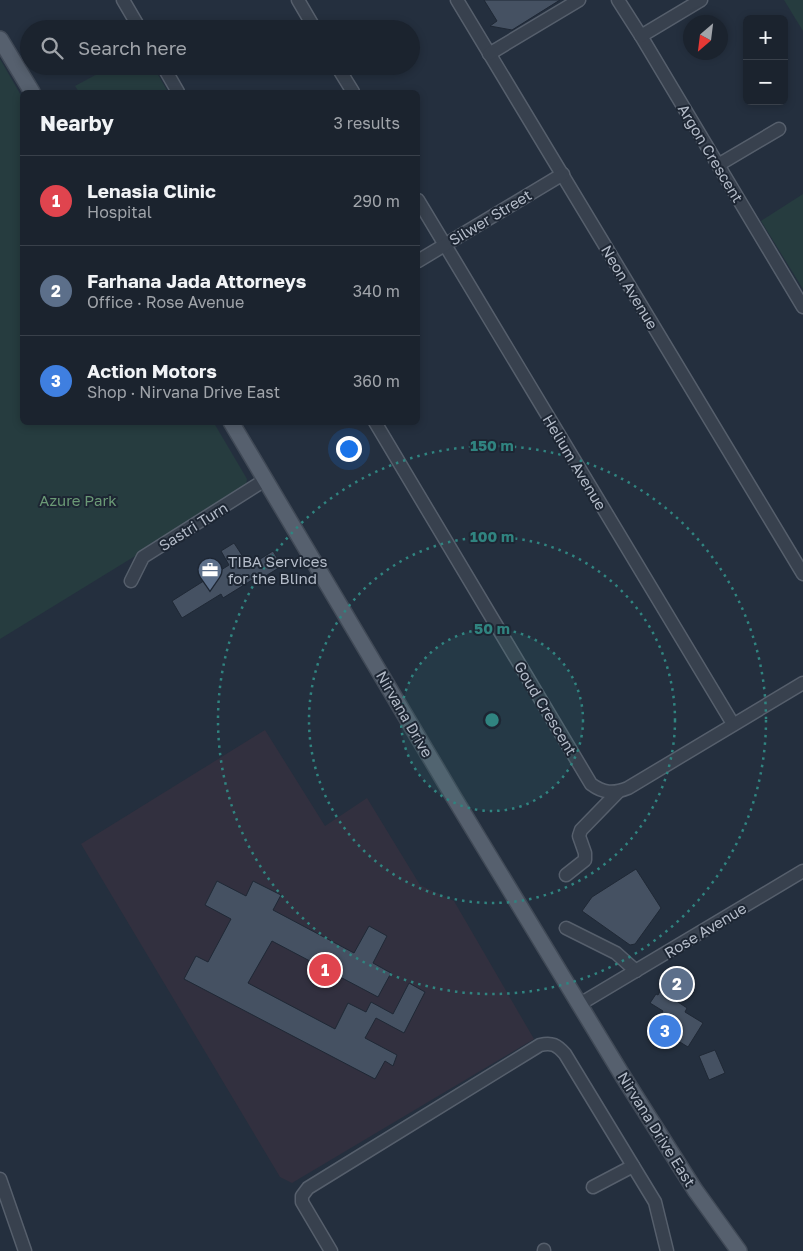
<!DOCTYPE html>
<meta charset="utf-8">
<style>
body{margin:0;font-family:"Golos Text",sans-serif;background:#282f3a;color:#f1f3f6}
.controls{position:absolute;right:15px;top:15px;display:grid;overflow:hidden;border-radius:8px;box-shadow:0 2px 8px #0003}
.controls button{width:45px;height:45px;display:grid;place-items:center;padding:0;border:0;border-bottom:1px solid #39404a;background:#1b232e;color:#f1f3f6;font:25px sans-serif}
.compass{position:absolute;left:683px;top:15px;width:45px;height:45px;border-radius:50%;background:#1b232e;box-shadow:0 2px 8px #0003;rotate:208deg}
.you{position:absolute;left:348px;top:448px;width:18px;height:18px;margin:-12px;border:4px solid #fff;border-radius:50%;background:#1a73e8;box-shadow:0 0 0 8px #1a73e833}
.badge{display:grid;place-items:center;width:32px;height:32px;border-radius:50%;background:#8bbbb9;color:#fff;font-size:16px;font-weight:700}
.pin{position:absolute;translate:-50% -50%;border:2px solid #fff;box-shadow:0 1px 5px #0006}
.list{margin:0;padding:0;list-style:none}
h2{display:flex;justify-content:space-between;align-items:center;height:65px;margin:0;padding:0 20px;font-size:21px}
h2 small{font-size:16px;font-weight:400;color:#a0a4aa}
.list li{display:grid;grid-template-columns:32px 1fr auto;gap:15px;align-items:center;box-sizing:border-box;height:90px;padding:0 20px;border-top:1px solid #39404a}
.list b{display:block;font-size:19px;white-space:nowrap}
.list p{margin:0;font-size:16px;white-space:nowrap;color:#a0a4aa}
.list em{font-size:16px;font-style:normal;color:#a0a4aa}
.icon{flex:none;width:28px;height:28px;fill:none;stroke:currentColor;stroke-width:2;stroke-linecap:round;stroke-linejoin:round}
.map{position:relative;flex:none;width:803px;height:1251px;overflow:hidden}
.search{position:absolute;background:#1b232e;box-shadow:0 2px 8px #0003;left:20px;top:20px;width:400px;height:55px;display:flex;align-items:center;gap:12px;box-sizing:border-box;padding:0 18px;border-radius:28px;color:#a0a4aa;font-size:19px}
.panel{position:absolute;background:#1b232e;box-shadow:0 2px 8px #0003;left:20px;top:90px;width:400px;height:335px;border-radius:8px}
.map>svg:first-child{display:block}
.medical{fill:#32303f}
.green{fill:#263c3f}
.building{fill:#455162;stroke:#1f2835}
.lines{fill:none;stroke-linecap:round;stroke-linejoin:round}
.minor-casing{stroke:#565f6c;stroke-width:15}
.major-casing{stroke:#414a57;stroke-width:18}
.minor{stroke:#38414e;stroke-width:12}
.major{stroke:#56606e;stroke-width:15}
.ring{fill:none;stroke:#308480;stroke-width:2.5;stroke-dasharray:2.5 5}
.labels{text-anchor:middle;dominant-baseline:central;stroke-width:4;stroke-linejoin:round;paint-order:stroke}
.street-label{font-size:15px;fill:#b4bcc9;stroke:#1d2633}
.park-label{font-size:15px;fill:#6b9a76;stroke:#1d2633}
.poi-label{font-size:15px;fill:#b4bcc9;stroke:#1d2633;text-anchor:start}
.centre{fill:#308480;stroke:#1d2633;stroke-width:2.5}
.ring-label{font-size:15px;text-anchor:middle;font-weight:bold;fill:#308480;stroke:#1d2633;stroke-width:4;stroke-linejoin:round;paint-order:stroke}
</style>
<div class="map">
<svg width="803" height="1251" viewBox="0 0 803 1251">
<rect width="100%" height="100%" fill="#242f3e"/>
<!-- medical -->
<path class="medical" d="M265,730L325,826L367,798L420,885L454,901L534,1039L292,1183L280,1177L81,844Z"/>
<!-- green -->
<g class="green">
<path d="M784,0H803V31Z"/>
<path d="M0,59L22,97V422L214,423L247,479L246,486L241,491L0,639Z"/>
<path d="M112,66H153L168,92H79L75,86Z"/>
<path d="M803,194V289L761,221Z"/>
</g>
<!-- building -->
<g class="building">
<path d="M484,0H560L512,30L490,26L497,21Z"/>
<path d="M234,543L249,566L273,551L282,566L259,580L257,577L223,598L221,594L182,618L172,601L229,565L221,551Z"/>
<path d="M636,869L661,908L635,944L630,945L582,911L592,897Z"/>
<path d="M217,881L246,896L253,881L281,895L273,910L354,953L369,926L387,936L373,963L391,973L378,997L272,941L248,983L335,1029L348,1003L366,1012L371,1002L393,1014L409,983L425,992L404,1033L376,1018L365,1038L397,1055L393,1066L385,1061L375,1079L184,979L196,956L208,962L231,919L205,905Z"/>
<path d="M685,969L695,992L675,1000L687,1008L685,1012L703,1023L688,1047L670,1036L666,1037L660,1035L658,1031L659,1023L657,1022L663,1011L650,1003L656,994L658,995L666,979Z"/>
<path d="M715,1050L725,1073L709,1080L699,1056Z"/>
</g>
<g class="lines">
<defs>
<g id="minor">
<path d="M123,0L140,29"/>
<path d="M298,0L315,29"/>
<path d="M457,0L803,574"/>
<path d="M618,0L641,36L803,307"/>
<path d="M641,36L701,0"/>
<path d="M489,54L579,0"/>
<path d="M163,66L178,92"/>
<path d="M337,66L353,92"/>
<path d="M718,165L779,129"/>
<path d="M418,200L733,724"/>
<path d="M418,261L563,174"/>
<path d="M375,422L591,784C603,793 613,794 628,788L803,683"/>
<path d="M131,581L143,557L265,480"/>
<path d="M566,875L585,860V853L579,836L581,830L618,792"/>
<path d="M566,928L616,953L636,971"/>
<path d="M580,1004L803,871"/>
<path d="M0,1179L25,1251"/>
<path d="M593,1187L633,1166"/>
<path d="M544,1250V1251"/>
<path d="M331,1251L302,1202V1196L308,1188L540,1045C552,1042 557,1045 565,1054L655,1202L667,1251"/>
</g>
<g id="major">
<path d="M0,39L32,92"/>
<path d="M231,422L453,796L624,1078L695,1190L739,1251"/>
</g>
</defs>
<!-- minor casing -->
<use href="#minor" class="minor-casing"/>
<!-- major casing -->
<use href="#major" class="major-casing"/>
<!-- minor -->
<use href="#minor" class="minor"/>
<!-- major -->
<use href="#major" class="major"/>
</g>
<!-- distance rings -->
<circle cx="492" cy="720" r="91" fill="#308480" fill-opacity=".12"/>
<g class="ring">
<circle cx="492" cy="720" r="91"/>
<circle cx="492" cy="720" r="183"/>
<circle cx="492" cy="720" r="274"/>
</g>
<!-- icons -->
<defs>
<symbol id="office-pin" viewBox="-11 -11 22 30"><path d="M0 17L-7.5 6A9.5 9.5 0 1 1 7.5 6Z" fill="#5c6f8a" stroke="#1d2633"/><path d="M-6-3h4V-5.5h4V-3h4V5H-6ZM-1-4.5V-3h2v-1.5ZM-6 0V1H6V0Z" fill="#fff"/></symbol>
</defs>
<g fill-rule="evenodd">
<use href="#office-pin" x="196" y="556" width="28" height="38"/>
</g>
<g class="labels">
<!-- street labels -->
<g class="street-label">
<text transform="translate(711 153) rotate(59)">Argon Crescent</text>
<text transform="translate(490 217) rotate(-31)">Silwer Street</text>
<text transform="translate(630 287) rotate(59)">Neon Avenue</text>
<text transform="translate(575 462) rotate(59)">Helium Avenue</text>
<text transform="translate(193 526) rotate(-32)">Sastri Turn</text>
<text transform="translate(546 708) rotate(59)">Goud Crescent</text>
<text transform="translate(405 714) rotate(60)">Nirvana Drive</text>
<text transform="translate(705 930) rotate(-31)">Rose Avenue</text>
<text transform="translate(657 1129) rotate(58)">Nirvana Drive East</text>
</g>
<!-- park labels -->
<g class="park-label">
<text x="78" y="500">Azure Park</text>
</g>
<!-- poi labels -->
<g class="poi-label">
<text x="228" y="561">TIBA Services<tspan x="228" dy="17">for the Blind</tspan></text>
</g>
</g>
<circle cx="492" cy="720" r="8" class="centre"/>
<g class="ring-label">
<text x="492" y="451">150 m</text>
<text x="492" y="542">100 m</text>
<text x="492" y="634">50 m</text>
</g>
</svg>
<div class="controls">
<button>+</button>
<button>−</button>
</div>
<svg class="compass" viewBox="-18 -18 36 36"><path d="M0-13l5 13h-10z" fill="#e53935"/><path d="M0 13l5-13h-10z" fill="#a0a4aa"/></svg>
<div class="you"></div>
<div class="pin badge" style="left:325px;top:970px;background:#e0444e">1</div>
<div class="pin badge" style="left:677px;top:984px;background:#5c6f8a">2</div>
<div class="pin badge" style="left:665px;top:1031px;background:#3f7fe0">3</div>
<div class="search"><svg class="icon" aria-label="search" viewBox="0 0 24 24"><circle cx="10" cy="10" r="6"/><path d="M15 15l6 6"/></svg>Search here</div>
<section class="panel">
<h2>Nearby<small>3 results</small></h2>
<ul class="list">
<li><span class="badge" style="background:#e0444e">1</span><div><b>Lenasia Clinic</b><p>Hospital</p></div><em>290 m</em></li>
<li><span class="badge" style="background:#5c6f8a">2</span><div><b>Farhana Jada Attorneys</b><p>Office · Rose Avenue</p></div><em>340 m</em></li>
<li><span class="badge" style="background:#3f7fe0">3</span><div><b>Action Motors</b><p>Shop · Nirvana Drive East</p></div><em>360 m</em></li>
</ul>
</section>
</div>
